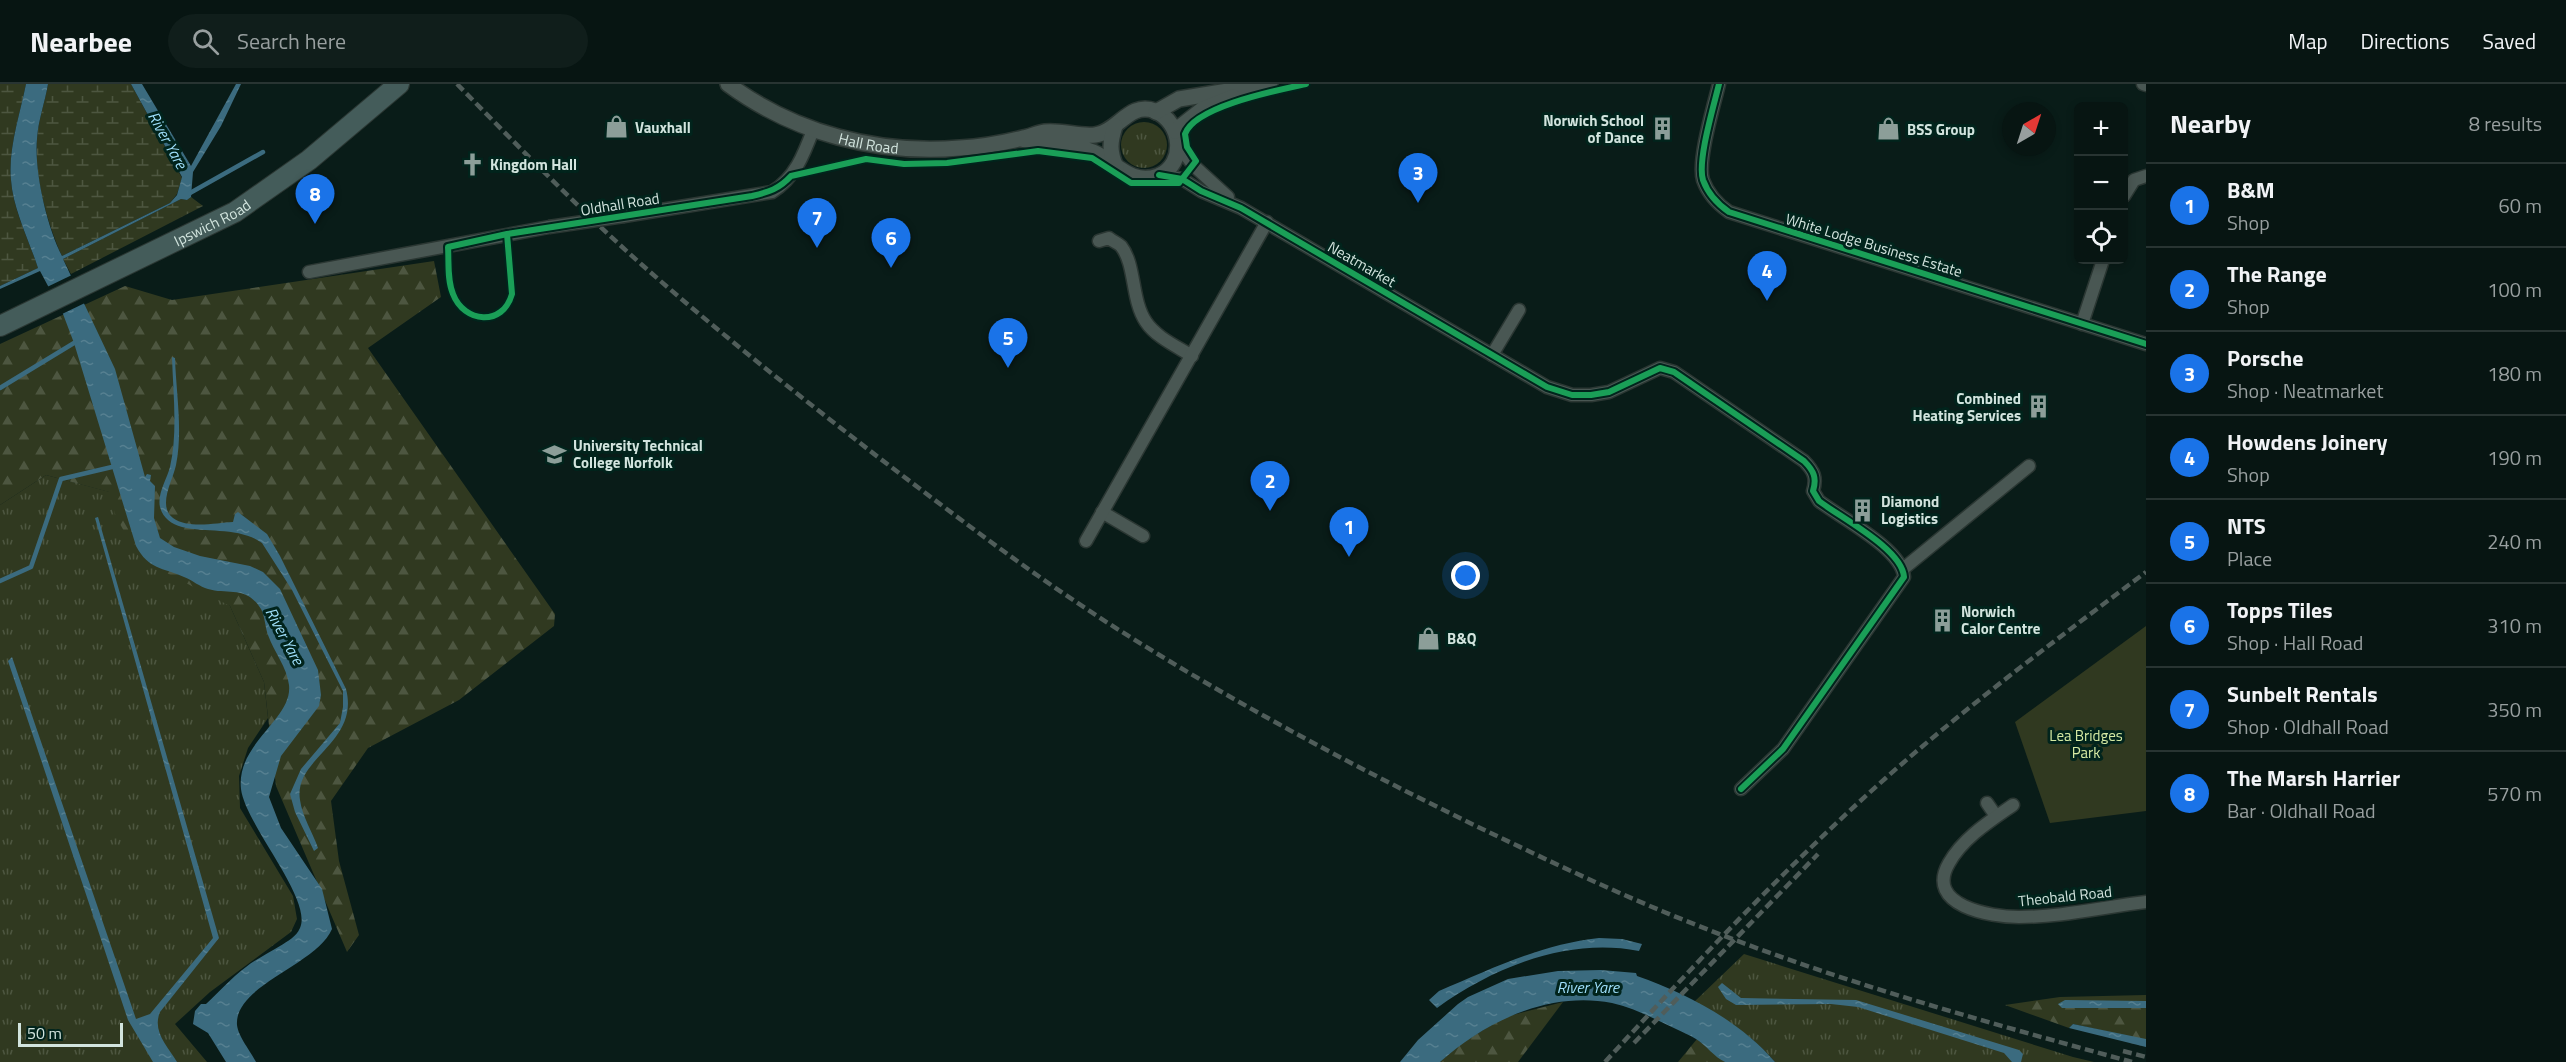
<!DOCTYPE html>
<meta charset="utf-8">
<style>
body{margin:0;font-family:"Titillium Web",sans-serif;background:#101e1b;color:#f1f3f6}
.controls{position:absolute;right:18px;top:18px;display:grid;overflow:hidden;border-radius:9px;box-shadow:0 3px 9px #0003}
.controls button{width:54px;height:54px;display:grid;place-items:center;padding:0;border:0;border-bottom:2px solid #283432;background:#071512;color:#f1f3f6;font:30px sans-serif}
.compass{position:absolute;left:2002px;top:18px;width:54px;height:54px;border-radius:50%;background:#071512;box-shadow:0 3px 9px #0003;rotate:39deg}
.scale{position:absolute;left:18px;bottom:15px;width:105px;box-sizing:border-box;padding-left:6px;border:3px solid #d2e4de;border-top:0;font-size:16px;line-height:21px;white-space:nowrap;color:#d2e4de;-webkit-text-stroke:4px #01241c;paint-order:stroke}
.you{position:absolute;left:1466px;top:492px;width:21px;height:21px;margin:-15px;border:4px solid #fff;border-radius:50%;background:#1a73e8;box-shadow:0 0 0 9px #1a73e833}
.badge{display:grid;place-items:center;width:39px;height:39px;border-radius:50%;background:#1a73e8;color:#fff;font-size:20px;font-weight:700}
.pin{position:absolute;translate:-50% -50px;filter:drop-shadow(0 2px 3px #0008)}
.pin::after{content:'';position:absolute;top:32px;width:21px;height:18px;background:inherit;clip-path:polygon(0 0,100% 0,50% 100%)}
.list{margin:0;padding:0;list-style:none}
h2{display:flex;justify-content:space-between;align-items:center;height:78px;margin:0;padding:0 24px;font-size:26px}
h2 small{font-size:20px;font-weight:400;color:#989f9f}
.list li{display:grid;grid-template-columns:39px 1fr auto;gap:18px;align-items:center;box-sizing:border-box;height:84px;padding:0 24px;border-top:2px solid #283432}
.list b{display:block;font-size:22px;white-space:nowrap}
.list p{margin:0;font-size:20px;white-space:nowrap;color:#989f9f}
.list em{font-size:20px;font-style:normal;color:#989f9f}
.icon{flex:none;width:33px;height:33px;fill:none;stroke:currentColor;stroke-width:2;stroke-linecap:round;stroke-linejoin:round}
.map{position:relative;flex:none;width:2146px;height:978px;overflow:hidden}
header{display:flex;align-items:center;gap:36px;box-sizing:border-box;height:84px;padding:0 30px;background:#071512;border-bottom:2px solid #283432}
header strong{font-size:28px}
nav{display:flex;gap:33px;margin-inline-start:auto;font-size:21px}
.search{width:420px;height:54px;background:#101e1b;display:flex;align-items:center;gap:15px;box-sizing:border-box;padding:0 21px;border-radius:33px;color:#989f9f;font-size:22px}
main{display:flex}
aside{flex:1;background:#071512}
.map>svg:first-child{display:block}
.grass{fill:url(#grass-tufts)}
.forest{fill:url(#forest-firs)}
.wetland{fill:url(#wetland-marsh)}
.park{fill:#303920}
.water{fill:url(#water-ripples)}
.pier{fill:#091c18}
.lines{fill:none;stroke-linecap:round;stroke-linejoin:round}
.stream{stroke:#3b6b7f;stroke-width:4.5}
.minor-casing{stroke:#2b3733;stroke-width:15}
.tertiary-casing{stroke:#2b3733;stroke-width:18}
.trunk-casing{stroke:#2b3733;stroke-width:22}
.minor{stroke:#495753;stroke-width:12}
.tertiary{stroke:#495753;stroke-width:15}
.trunk{stroke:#445c5a;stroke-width:20}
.rail{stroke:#505d5a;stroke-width:4.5;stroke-dasharray:9 4.5;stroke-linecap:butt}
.minor-bridge-casing{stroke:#2b3733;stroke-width:15;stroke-linecap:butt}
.minor-bridge{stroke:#495753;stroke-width:12}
.cycleway-casing{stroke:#01241c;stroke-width:10}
.cycleway{stroke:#1a9f57;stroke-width:6}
.labels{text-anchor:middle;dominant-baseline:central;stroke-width:6;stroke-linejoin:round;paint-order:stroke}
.poi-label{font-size:15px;font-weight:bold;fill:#d2e4de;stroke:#01241c;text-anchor:start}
.street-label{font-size:15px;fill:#d2e4de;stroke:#01241c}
.park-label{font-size:15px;fill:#d6eaa3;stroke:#01241c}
.water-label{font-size:16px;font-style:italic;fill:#9fdffb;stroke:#01241c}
</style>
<header>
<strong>Nearbee</strong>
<div class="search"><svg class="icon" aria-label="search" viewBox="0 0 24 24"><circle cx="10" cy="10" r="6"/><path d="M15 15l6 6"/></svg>Search here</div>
<nav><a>Map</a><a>Directions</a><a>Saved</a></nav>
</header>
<main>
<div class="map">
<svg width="2146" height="978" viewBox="0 0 2146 978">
<defs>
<pattern id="grass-tufts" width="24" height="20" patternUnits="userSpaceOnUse" patternTransform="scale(1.5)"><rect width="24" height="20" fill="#303920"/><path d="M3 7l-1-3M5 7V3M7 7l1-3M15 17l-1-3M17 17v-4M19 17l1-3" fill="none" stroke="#4d5640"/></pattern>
<pattern id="forest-firs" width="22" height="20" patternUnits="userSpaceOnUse" patternTransform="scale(1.5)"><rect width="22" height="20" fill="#303920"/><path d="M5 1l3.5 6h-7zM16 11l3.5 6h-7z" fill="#4d5640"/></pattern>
<pattern id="wetland-marsh" width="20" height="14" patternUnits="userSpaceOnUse" patternTransform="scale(1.5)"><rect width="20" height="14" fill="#303920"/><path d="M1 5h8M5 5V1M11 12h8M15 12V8" fill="none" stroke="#4d5640"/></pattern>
<pattern id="water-ripples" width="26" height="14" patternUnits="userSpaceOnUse" patternTransform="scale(1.5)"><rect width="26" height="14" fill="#3b6b7f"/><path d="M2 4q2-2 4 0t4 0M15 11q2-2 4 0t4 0" fill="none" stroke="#568091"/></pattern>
</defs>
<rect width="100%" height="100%" fill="#091c18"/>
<!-- grass -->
<g class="grass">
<circle cx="1144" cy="61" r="23"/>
<path d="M46,391L110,408L230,522L264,598L268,634L248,664L239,692L240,724L293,812L297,835L291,848L210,908L175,940L207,978H0V421Z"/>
<path d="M1744,870L2073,973L2094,978H1775C1752,951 1725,934 1694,918Z"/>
</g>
<!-- forest -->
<g class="forest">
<path d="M434,177L441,213L368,264L555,530L554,542L459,616L368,664L331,717L339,777L359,851L347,868L276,702L264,598L230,522L140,475L116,433L109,408L46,391L0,421V260L125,202L172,216Z"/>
<path d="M2146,911V956L2073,940L2069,944L2005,921L2060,913Z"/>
<path d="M1563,918L1518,978H1440L1460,960L1505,933Z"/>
<path d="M1697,955L1725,978H1678Z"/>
</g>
<!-- wetland -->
<g class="wetland">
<path d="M0,0H26C20,30 8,65 11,96C13,126 29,156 38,184L0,202Z"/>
<path d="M48,0H131L182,94L177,110L170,119L62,172C47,139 34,91 37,55C38,37 45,18 48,0Z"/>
<path d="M191,113L203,122L71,190L63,175L181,115L187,116Z"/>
</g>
<!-- park -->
<path class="park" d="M2146,542V727L2050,739L2015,638Z"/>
<!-- water -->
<g class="water">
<path d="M26,0H48C45,18 38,37 37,55C34,87 47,143 62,172L170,119L177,111L182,93L131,0H142L191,82L236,0H241L221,42L193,88L191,113L187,116L181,115L63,175L115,285L145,393L147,390L151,391L150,397L155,402L154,434L160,454L174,463L200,472L250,482L263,488L280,505L318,586L321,611L319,622L281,672L269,713L281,744L322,805L332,845C317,881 234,901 237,941C238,952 251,968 256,978H226L208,949L193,940L195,927L201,920H206C219,908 231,894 246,883C256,875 269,869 280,862C288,857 296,853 300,844C313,815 245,740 241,705C236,659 293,635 289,601C287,583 274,568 268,551C265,543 265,532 261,525C246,501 228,511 208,505C200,503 192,496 184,493C162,483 149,486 136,462L74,259L63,230L40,187L0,205V202L38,184C29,156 13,125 11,96C8,65 20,30 26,0Z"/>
<path d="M172,273L175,274C176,308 183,347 176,381C173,396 157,422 173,434C188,445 216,439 233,438L235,430L238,428L267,450L280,472L346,605C360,659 293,674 300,716C302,732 313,749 318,764L314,767L295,728L290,710L301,685L340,639L343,623V607L292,506L262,459C240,443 208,449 182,443C171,440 163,434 160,423C157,410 167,395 170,383C178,348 173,308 172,273Z"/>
<path d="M98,433L219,854L160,928C152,947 167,962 177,978H153L128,936L8,577L12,573L136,935L150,930L213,854L95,434Z"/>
<path d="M1599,854L1622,855L1642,860L1639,867C1568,853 1494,883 1437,924L1429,916L1439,907C1491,885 1542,860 1599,854Z"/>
<path d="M1601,886L1636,889L1637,892C1688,910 1740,937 1775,978C1763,978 1735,978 1725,978C1714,973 1706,961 1696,955C1690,951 1682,948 1676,945C1655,935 1634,924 1612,919C1549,907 1486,937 1440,978H1400L1418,956L1458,920L1468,913L1508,895L1558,887Z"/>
<path d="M1722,899L1741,914L1856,916L2019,966L2023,970L2021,978H2012L2004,969L1858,923L1831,920L1736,921L1726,915L1718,903Z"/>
<path d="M2065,916L2146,917V924H2062L2058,920Z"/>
<path d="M2073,940L2146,955V963L2069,944Z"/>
</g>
<!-- pier -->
<path class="pier" d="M74,190L87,218L60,231L45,204Z"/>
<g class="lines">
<!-- stream -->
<g class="stream">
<path d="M190,109L263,68"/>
<path d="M0,304L74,259"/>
<path d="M0,497L31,483L61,395L112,383"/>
</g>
<defs>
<g id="minor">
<path d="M1719,0C1714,21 1697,77 1703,96C1708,110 1716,119 1729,128L2146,260"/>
<path d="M2143,0L2146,1"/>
<path d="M1179,62L1193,81L1228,113"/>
<path d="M1159,91L1182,95L1201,107L1241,124L1547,303L1572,311H1591L1609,308L1660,284L1674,288L1804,377C1814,387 1817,394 1813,407L1819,417C1841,434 1902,465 1904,493L1783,665L1741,705"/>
<path d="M2124,112L2134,96L2146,92"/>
<path d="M624,132L772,108C795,94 804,70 813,46"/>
<path d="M1099,157L1109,154C1112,157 1118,159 1121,162C1136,181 1131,216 1146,238C1156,253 1176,262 1192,272"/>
<path d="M309,188L549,143"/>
<path d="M2082,240L2103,176"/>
<path d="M1492,271L1519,226"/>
<path d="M1102,428L1143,452"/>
<path d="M1086,457L1267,138"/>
<path d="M1903,485L2029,382"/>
<path d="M1987,719L1996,732"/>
<path d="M2013,721C1990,737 1963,754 1949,779C1924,822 1991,833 2019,833C2061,833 2104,823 2146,818"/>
</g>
<g id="tertiary">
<path id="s1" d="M728,0C794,49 878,71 960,64C980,63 1003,59 1023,54C1030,53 1037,49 1045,48C1061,46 1079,53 1095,51C1118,48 1129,17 1155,27C1182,38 1187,80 1158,92C1130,102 1115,77 1093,68C1071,59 1044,61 1021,55"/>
<path d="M1156,28L1179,15L1270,0"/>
<path d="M1115,42C1110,58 1109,67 1116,83"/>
<path d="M1175,47L1203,25L1233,13"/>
</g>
<g id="trunk">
<path id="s2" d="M0,242L235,128L309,76L399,0"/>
</g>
</defs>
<!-- minor casing -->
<use href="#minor" class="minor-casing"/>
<!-- tertiary casing -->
<use href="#tertiary" class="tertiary-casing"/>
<!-- trunk casing -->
<use href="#trunk" class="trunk-casing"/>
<!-- minor -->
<use href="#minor" class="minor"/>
<!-- tertiary -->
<use href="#tertiary" class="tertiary"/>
<!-- trunk -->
<use href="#trunk" class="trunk"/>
<!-- rail -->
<g class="rail">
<path d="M457,0C517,61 577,123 641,180C717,247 798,311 878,373C957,433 1035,493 1119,546C1233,618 1353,682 1474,741C1547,776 1622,812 1699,842C1839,898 1986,938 2132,978"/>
<path d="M1634,959L1818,770"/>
<path d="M2123,967L2146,973"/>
<path d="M1605,978C1693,882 1782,787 1879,700C1964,624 2056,556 2146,488"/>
</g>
<defs>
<path id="minor-bridge" d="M549,143L624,132"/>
</defs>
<!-- minor-bridge casing -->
<use href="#minor-bridge" class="minor-bridge-casing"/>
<!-- minor-bridge -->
<use href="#minor-bridge" class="minor-bridge"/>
<defs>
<g id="cycleway">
<path d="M1719,0C1714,21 1697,77 1703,96C1708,110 1716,119 1729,128L2146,260"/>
<path d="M1159,91L1182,95L1201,107L1241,124L1547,303L1572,311H1591L1609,308L1660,284L1674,288L1804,377C1814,387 1817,394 1813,407L1819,417C1841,434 1902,465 1904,493L1783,665L1741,705"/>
<path d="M507,150L512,210C503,243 464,239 453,210C447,196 449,178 448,163L507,150L752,112C769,108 779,105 791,92L866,75L904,80L947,79L1038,67L1092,74L1131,99H1179L1196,77L1187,63L1185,50C1195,22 1279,6 1306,0"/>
</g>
</defs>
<!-- cycleway casing -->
<use href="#cycleway" class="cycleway-casing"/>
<!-- cycleway -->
<use href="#cycleway" class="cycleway"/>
</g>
<!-- icons -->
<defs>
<symbol id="shop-bare" viewBox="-9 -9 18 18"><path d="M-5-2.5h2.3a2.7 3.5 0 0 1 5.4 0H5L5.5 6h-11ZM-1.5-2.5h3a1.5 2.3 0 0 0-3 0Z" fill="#8c9e99" stroke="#01241c" stroke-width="2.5" paint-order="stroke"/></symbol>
<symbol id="building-bare" viewBox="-9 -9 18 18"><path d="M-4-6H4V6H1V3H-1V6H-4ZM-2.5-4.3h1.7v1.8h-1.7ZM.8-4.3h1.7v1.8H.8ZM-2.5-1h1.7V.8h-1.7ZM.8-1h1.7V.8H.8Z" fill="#8c9e99" stroke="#01241c" stroke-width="2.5" paint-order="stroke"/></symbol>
<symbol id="church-bare" viewBox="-9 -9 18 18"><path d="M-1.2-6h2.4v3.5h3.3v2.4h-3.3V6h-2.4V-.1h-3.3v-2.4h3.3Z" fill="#8c9e99" stroke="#01241c" stroke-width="2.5" paint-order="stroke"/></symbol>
<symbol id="school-bare" viewBox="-9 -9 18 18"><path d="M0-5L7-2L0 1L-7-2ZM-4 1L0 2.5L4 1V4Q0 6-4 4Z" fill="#8c9e99" stroke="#01241c" stroke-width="2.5" paint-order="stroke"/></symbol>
</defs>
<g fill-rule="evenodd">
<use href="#shop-bare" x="600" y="26" width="33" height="33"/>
<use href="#building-bare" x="1646" y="28" width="33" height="33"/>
<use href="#shop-bare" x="1872" y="28" width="33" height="33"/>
<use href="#church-bare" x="456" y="64" width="33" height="33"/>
<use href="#building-bare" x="2022" y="306" width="33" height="33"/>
<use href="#school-bare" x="538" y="354" width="33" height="33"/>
<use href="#building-bare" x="1846" y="410" width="33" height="33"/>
<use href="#building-bare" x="1926" y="520" width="33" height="33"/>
<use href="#shop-bare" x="1412" y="538" width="33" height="33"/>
</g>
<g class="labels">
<!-- poi labels -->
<g class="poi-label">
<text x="1644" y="36" text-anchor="end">Norwich School<tspan x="1644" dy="17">of Dance</tspan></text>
<text x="635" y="43">Vauxhall</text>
<text x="1907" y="45">BSS Group</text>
<text x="490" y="80">Kingdom Hall</text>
<text x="2021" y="314" text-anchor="end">Combined<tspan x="2021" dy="17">Heating Services</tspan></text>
<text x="573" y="361">University Technical<tspan x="573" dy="17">College Norfolk</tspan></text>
<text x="1881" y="417">Diamond<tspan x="1881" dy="17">Logistics</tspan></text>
<text x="1961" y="527">Norwich<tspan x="1961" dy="17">Calor Centre</tspan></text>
<text x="1447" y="554">B&amp;Q</text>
</g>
<!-- street labels -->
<g class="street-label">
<text stroke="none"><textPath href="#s1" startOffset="154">Hall Road</textPath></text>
<text transform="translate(620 120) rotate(-9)">Oldhall Road</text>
<text stroke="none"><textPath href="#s2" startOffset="236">Ipswich Road</textPath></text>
<text transform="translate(1874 161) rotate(17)">White Lodge Business Estate</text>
<text transform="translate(1362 180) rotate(30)">Neatmarket</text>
<text transform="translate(2065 812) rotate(-6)">Theobald Road</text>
</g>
<!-- park labels -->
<g class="park-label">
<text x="2086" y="651">Lea Bridges<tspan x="2086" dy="17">Park</tspan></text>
</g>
<!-- water labels -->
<g class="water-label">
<text transform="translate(168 56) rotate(61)">River Yare</text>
<text transform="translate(285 552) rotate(62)">River Yare</text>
<text x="1588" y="903">River Yare</text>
</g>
</g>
</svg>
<div class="controls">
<button>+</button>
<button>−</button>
<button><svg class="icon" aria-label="locate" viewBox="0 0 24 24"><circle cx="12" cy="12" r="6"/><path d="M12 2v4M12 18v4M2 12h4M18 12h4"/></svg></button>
</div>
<svg class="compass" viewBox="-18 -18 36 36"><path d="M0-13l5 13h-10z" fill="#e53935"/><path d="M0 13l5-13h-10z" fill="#989f9f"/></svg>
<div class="scale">50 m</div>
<div class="you"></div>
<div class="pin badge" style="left:1349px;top:473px">1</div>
<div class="pin badge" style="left:1270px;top:427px">2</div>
<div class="pin badge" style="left:1418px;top:119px">3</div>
<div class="pin badge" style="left:1767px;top:217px">4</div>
<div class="pin badge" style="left:1008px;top:284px">5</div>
<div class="pin badge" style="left:891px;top:184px">6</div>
<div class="pin badge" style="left:817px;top:164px">7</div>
<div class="pin badge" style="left:315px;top:140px">8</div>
</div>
<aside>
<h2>Nearby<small>8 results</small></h2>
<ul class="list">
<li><span class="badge">1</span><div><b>B&amp;M</b><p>Shop</p></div><em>60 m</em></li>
<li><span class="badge">2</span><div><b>The Range</b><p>Shop</p></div><em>100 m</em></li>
<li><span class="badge">3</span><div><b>Porsche</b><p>Shop · Neatmarket</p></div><em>180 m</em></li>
<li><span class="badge">4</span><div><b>Howdens Joinery</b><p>Shop</p></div><em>190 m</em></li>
<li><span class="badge">5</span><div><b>NTS</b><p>Place</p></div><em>240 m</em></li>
<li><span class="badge">6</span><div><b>Topps Tiles</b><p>Shop · Hall Road</p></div><em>310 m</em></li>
<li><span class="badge">7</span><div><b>Sunbelt Rentals</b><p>Shop · Oldhall Road</p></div><em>350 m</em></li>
<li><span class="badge">8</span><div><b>The Marsh Harrier</b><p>Bar · Oldhall Road</p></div><em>570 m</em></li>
</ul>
</aside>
</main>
